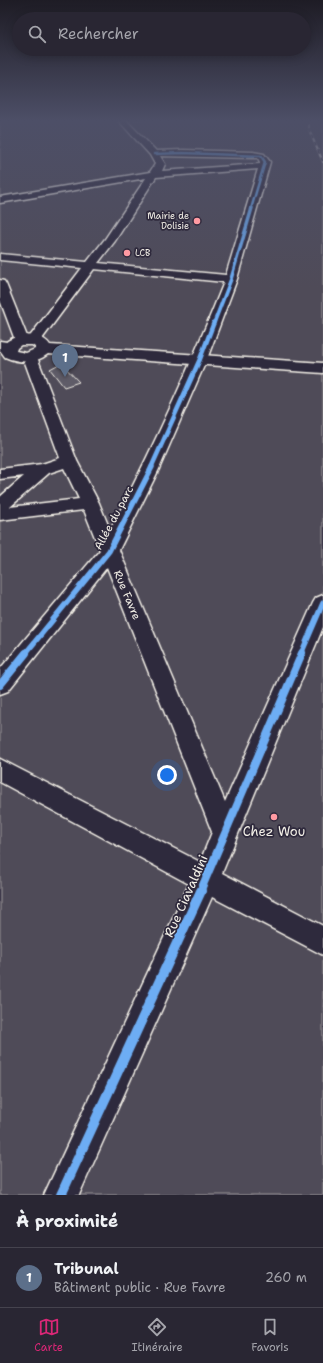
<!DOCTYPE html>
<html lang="fr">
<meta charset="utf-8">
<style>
body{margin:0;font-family:"Shantell Sans",sans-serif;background:#35323f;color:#f1f3f6}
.you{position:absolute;left:167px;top:775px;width:14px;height:14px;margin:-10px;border:3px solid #fff;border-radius:50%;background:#1a73e8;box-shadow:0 0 0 6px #1a73e833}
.badge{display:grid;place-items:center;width:26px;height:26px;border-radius:50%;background:#db2777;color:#fff;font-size:13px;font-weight:700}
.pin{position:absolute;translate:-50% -33px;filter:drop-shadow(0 1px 2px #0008)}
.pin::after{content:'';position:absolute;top:21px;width:14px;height:12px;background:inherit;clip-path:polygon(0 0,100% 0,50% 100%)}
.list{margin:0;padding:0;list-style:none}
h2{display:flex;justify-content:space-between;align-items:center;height:52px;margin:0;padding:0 16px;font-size:17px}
h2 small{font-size:13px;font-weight:400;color:#a5a5ac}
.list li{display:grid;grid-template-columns:26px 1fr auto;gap:12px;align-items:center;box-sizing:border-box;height:60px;padding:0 16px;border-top:1px solid #45434e}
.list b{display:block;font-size:15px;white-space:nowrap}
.list p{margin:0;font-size:13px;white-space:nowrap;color:#a5a5ac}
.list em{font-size:13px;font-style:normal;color:#a5a5ac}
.icon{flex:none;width:22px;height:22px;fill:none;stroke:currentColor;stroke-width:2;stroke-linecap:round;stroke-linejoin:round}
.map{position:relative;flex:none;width:323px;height:1195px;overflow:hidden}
.search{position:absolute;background:#292633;box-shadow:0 2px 10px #0003;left:12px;right:12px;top:12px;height:44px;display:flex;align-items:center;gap:10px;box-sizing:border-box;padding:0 14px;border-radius:22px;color:#a5a5ac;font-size:15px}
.sheet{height:112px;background:#292633}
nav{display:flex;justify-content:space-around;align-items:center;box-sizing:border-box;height:56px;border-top:1px solid #45434e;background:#292633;font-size:11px;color:#a5a5ac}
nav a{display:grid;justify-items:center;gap:2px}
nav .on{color:#db2777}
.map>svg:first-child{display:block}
.green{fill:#504b59;stroke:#a29ea0}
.building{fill:#5f5c67;stroke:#f4f1e8}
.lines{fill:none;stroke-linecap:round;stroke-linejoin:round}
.minor-casing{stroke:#f4f1e8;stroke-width:3}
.major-casing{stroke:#f4f1e8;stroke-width:3}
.highway-casing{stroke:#f4f1e8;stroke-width:3}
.minor{fill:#2f2a3d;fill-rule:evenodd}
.major{fill:#2f2a3d;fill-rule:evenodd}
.highway{fill:#2f2a3d;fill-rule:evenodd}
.rail-casing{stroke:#f4f1e8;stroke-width:2}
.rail{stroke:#2f2a3d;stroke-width:1.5;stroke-dasharray:4;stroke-linecap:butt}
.cycleway-far5-casing{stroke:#2f2a3d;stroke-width:3.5}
.cycleway-far4-casing{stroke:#2f2a3d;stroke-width:5}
.cycleway-far3-casing{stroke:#2f2a3d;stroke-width:6}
.cycleway-far2-casing{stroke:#2f2a3d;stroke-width:8}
.cycleway-far1-casing{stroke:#2f2a3d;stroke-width:10}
.cycleway-casing{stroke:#2f2a3d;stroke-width:12}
.cycleway-far5{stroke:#6dadf4;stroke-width:2.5}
.cycleway-far4{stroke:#6dadf4;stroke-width:3.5}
.cycleway-far3{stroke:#6dadf4;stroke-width:4.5}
.cycleway-far2{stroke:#6dadf4;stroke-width:5.5}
.cycleway-far1{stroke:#6dadf4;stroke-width:8}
.cycleway{stroke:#6dadf4;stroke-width:10}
.poi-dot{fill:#ff9aa2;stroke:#2f2a3d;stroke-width:1.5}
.labels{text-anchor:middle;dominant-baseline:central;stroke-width:3.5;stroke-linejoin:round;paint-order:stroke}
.far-poi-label{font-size:9px;fill:#f4f1e8;stroke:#2f2a3d;text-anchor:end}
.street-label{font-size:11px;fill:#f4f1e8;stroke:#2f2a3d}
.near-poi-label{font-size:13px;fill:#f4f1e8;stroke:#2f2a3d}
.near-street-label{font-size:13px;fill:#f4f1e8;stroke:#2f2a3d}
</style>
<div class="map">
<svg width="323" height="1195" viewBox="0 0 323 1195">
<rect width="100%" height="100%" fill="#373244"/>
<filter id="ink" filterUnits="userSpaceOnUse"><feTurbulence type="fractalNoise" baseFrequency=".025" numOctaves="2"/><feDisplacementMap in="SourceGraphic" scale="8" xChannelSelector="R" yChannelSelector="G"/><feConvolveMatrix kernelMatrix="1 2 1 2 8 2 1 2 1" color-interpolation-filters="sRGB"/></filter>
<g filter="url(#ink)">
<!-- green -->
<rect class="green" x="0" y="120" width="323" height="1075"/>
<!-- building -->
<path class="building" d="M61,363L79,382L64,387L50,369Z"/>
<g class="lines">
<defs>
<path id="minor" d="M118,120H126L156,151L183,150L253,152L264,154L270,162L237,279L207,359L159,469L119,550L225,802L313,603L316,598L323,595V627L222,873L323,926V955L212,897L79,1195H44L189,884L0,782V759L200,862L212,832L107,567L8,691L0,694V669L100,550L84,510L0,520V497L24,476L0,479V469L42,464L60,458L23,357L25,354L30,353L35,354L37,357L77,461L99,503L110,530C153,449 190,367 224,282L94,269L39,343L34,344L28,341L22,344L17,343L15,340L0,300V280L4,281L6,284L28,339L82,268L0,260V254L87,262L105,239L146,178L0,203V197L150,172L155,164L150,155ZM160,156L253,158H258L260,162V164L162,171L165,164ZM258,169L226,275L98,263L115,241L156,177ZM64,468L79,499L10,507L49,473Z"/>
<path id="major" d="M19,336C30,335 43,335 50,345L323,363V373L48,354C35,364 19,363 5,357L0,350C5,341 10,339 19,336ZM21,345H32L35,347V349L26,353L16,351L17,348Z"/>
<path id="highway" d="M0,341L14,343L17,346L14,349L0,351Z"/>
</defs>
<!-- minor casing -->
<use href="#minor" class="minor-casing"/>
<!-- major casing -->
<use href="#major" class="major-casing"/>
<!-- highway casing -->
<use href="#highway" class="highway-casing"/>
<!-- minor -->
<use href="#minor" class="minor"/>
<!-- major -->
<use href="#major" class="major"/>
<!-- highway -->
<use href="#highway" class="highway"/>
<defs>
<path id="rail" d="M309,120V130L323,162"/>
</defs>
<!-- rail casing -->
<use href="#rail" class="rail-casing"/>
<!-- rail -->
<use href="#rail" class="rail"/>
<defs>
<path id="cycleway-far5" d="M154,154L183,153L261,156L265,162L251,209"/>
<path id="cycleway-far4" d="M214,323L231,279L252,208"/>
<path id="cycleway-far3" d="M151,468L200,359L214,322"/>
<g id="cycleway-far2">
<path d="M25,654L109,551L152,467"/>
<path d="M301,654L323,603"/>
</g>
<g id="cycleway-far1">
<path d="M0,685L26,653"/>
<path d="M200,892L302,653"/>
</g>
<path id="cycleway" d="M61,1195L201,891"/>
</defs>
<!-- cycleway-far5 casing -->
<use href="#cycleway-far5" class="cycleway-far5-casing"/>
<!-- cycleway-far4 casing -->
<use href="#cycleway-far4" class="cycleway-far4-casing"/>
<!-- cycleway-far3 casing -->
<use href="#cycleway-far3" class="cycleway-far3-casing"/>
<!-- cycleway-far2 casing -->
<use href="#cycleway-far2" class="cycleway-far2-casing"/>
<!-- cycleway-far1 casing -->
<use href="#cycleway-far1" class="cycleway-far1-casing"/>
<!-- cycleway casing -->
<use href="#cycleway" class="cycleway-casing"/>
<!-- cycleway-far5 -->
<use href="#cycleway-far5" class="cycleway-far5"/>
<!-- cycleway-far4 -->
<use href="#cycleway-far4" class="cycleway-far4"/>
<!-- cycleway-far3 -->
<use href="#cycleway-far3" class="cycleway-far3"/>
<!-- cycleway-far2 -->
<use href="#cycleway-far2" class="cycleway-far2"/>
<!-- cycleway-far1 -->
<use href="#cycleway-far1" class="cycleway-far1"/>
<!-- cycleway -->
<use href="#cycleway" class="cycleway"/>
</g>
</g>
<!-- sky -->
<linearGradient id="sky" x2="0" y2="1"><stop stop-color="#1e1c25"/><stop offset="0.42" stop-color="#4d4f67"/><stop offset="1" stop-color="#4d4f67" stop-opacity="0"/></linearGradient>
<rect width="323" height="287" fill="url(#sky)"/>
<!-- markers -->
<g class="poi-dot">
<circle cx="197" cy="221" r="4"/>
<circle cx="127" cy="253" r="4"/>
<circle cx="274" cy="817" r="4"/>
</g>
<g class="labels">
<!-- far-poi labels -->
<g class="far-poi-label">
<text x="189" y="216">Mairie de<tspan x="189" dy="10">Dolisie</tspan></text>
<text x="135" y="253" text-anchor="start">LCB</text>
</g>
<!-- street labels -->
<g class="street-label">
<text transform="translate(114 518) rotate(-62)">Allée du parc</text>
<text transform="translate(127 595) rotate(67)">Rue Favre</text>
</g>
<!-- near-poi labels -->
<g class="near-poi-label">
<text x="274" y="831">Chez Wou</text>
</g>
<!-- near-street labels -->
<g class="near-street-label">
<text transform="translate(186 896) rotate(-66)">Rue Ciavaldini</text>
</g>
</g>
</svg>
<div class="you"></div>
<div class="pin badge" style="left:65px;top:377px;background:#5c6f8a">1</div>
<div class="search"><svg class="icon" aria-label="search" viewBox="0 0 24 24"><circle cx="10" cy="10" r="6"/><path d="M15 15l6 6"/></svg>Rechercher</div>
</div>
<section class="sheet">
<h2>À proximité<small></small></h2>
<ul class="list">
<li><span class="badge" style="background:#5c6f8a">1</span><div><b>Tribunal</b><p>Bâtiment public · Rue Favre</p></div><em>260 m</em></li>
</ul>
</section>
<nav>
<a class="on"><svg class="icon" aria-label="map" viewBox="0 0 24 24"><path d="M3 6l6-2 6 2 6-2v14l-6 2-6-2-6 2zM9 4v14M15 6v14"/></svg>Carte</a>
<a><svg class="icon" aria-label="directions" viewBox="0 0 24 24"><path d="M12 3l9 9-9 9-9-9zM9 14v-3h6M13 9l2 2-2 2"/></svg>Itinéraire</a>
<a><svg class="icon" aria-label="saved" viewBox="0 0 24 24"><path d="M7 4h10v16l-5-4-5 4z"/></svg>Favoris</a>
</nav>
